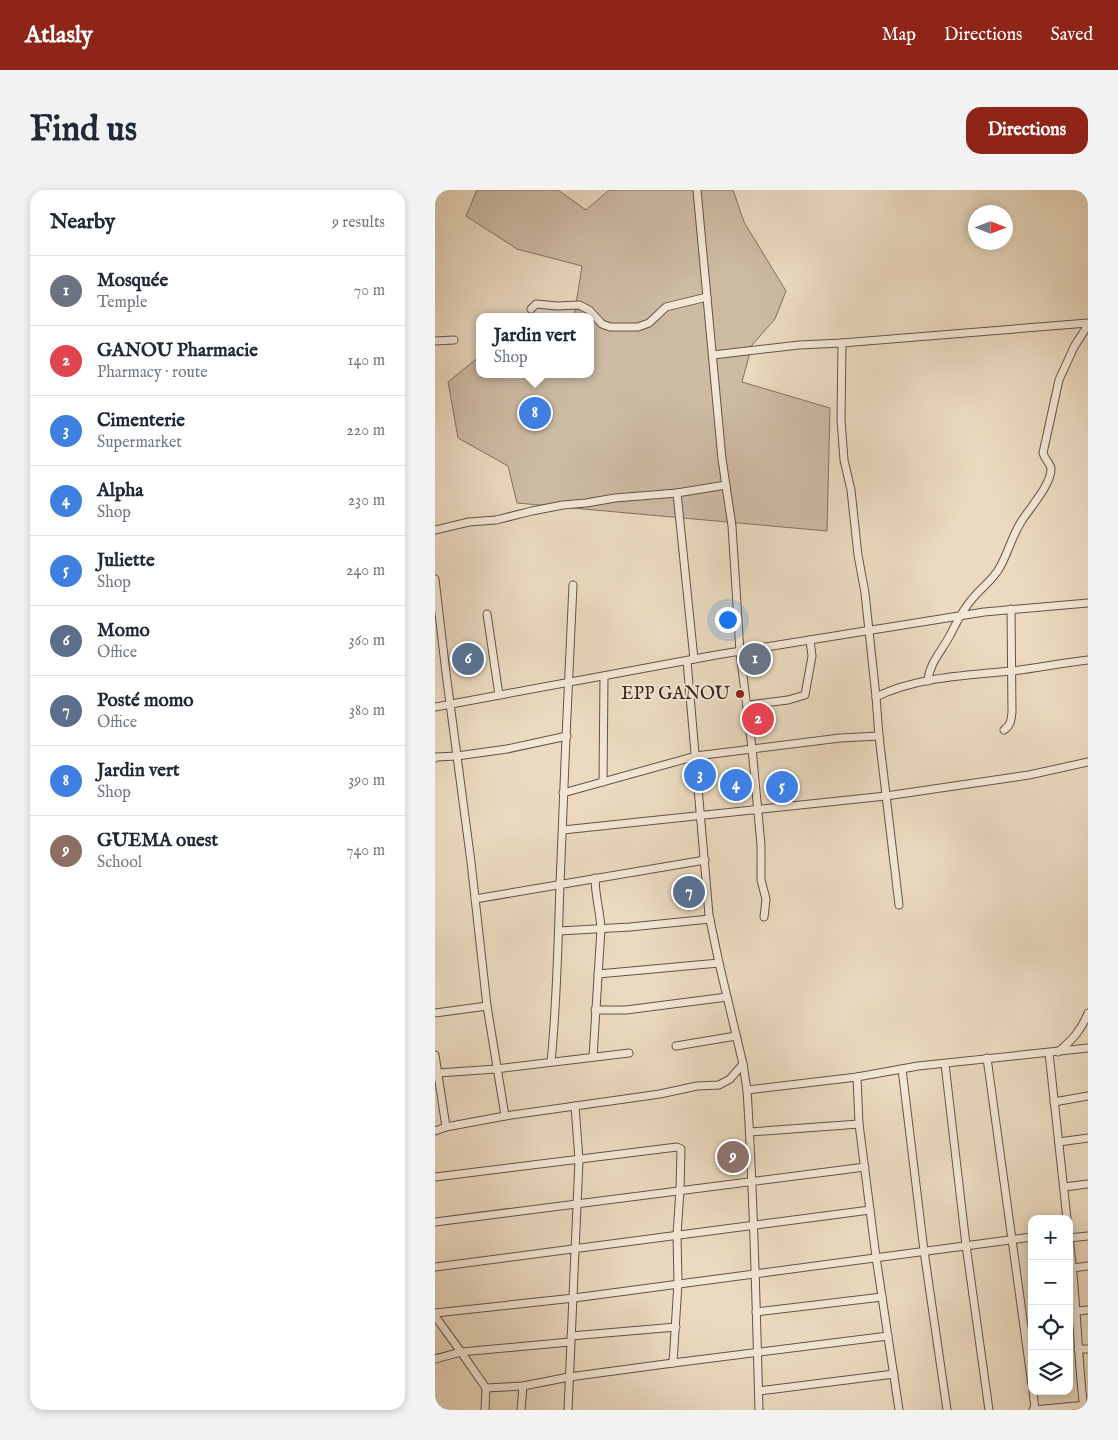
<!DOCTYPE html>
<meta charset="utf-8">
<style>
body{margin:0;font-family:"IM FELL English",serif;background:#f2f2f3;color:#1f2937}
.controls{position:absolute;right:15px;bottom:15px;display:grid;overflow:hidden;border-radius:10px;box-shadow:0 2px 8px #0003}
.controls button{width:45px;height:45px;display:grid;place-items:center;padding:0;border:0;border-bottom:1px solid #e0e1e3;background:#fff;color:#1f2937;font:25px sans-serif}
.compass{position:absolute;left:533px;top:15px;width:45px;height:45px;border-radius:50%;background:#fff;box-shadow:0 2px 8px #0003;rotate:90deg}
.you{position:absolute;left:292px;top:429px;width:18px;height:18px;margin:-12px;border:4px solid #fff;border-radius:50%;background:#1a73e8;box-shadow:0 0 0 8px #1a73e833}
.badge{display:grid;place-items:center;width:32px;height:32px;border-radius:50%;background:#8f2418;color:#fff;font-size:16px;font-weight:700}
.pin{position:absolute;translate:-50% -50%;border:2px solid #fff;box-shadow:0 1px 5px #0006}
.popup{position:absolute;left:41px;top:123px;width:118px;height:65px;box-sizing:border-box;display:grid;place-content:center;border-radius:10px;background:#fff;filter:drop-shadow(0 1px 4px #0005);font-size:16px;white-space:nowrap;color:#747a83}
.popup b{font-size:19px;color:#1f2937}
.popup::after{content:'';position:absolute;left:50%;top:100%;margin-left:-10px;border:10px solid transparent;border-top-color:#fff}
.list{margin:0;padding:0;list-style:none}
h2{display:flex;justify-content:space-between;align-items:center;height:65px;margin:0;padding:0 20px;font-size:21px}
h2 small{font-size:16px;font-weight:400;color:#747a83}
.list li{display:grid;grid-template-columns:32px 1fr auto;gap:15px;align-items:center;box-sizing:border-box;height:70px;padding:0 20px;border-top:1px solid #e0e1e3}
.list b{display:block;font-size:19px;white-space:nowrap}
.list p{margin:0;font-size:16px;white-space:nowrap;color:#747a83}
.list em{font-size:16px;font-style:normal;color:#747a83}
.icon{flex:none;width:28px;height:28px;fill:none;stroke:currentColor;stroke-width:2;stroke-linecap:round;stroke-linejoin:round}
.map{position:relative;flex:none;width:653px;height:1220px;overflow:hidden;border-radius:15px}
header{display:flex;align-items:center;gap:30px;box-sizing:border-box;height:70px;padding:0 25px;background:#8f2418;color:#fff}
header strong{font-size:24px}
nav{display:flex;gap:28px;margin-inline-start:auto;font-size:18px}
.intro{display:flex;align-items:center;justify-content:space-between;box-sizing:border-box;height:120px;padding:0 30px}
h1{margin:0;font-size:35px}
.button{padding:12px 22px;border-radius:15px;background:#8f2418;color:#fff;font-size:18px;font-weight:700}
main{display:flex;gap:30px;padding:0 30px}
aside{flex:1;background:#fff;border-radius:15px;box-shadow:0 2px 8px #0003}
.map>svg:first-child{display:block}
.green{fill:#cdbba4;stroke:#857060}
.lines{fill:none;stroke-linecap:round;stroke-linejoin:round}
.minor-casing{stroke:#685245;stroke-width:9}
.minor{stroke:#f2e7d6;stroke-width:7}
.poi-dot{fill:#8f2418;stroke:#f2e7d6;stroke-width:2}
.labels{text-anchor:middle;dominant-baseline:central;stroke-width:4;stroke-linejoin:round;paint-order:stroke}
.poi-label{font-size:18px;fill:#3d251c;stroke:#f2e7d6;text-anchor:end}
</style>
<header>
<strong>Atlasly</strong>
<nav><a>Map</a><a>Directions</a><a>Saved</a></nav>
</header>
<div class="intro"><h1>Find us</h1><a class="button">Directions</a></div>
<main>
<aside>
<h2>Nearby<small>9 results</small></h2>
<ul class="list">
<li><span class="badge" style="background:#6b7280">1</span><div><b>Mosquée</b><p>Temple</p></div><em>70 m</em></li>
<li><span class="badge" style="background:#e0444e">2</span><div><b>GANOU Pharmacie</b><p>Pharmacy · route</p></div><em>140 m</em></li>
<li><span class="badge" style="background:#3f7fe0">3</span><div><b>Cimenterie</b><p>Supermarket</p></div><em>220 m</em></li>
<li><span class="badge" style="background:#3f7fe0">4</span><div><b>Alpha</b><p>Shop</p></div><em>230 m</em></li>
<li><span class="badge" style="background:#3f7fe0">5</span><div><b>Juliette</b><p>Shop</p></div><em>240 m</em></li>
<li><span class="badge" style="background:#5c6f8a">6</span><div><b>Momo</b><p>Office</p></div><em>360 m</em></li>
<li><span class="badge" style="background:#5c6f8a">7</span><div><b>Posté momo</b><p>Office</p></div><em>380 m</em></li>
<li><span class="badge" style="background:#3f7fe0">8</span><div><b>Jardin vert</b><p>Shop</p></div><em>390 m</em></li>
<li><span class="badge" style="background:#8d6e63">9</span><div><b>GUEMA ouest</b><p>School</p></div><em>740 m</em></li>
</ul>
</aside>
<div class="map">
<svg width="653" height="1220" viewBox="0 0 653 1220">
<rect width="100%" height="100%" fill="#ebdac0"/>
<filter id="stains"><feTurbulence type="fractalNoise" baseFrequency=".004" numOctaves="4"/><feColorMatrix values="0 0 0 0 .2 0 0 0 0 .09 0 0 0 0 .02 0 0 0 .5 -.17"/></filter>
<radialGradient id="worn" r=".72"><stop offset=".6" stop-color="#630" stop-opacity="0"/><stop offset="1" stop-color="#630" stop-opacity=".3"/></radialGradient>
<!-- green -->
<path class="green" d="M42,0H123L151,20L174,0H298L309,32L351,101L340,129L317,155L307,192L395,218L392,341L82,313L73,276L23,248L13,192L45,166V184H155V127H139L147,76L82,59L31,26Z"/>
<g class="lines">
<defs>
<g id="minor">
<path d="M262,0L287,269L297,336L305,462L317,558L326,655V690L331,709L329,727"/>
<path d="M96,119L101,114L122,116L144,115L154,120L167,134L175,137H203L214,133L231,117L272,107"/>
<path d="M0,151L19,150"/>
<path d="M407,153L653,133"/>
<path d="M278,165L364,155L407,153L406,230L409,270L416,300L423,365L430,403L441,507L444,546L464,715"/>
<path d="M242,303L259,469"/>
<path d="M0,340L34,332L61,330L97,321L128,315L151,313L180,308L242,303L291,295"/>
<path d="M0,389L11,483L36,672L52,816L70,926"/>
<path d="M52,424L64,505"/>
<path d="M252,471L274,725L284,773L308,874L312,900C319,1006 321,1113 324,1220"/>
<path d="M493,491C494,474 506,462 514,447C521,434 527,420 538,408C546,398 559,389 565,377C573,363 577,346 586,332C594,319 616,295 616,279C616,274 610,270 608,263L624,190L639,157L653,135"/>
<path d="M441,507C481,487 533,485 577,481C602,478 627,473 653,470"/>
<path d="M314,515L353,510L370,505L377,466L375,450"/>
<path d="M0,517L281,465L549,422L653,413"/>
<path d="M569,540C576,535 576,530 577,522L576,419"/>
<path d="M0,568L1,567L22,566L72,559L132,546"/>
<path d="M168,592L169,486"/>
<path d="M128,603L261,566L405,548L444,546"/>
<path d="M128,640L451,606L594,585L653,572"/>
<path d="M40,709L270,670"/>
<path d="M124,741L195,737L275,729"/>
<path d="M163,784L284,773"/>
<path d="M160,820H191L292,807"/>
<path d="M0,823L52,816"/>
<path d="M241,856L301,846"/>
<path d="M623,862C637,850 646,841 653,823"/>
<path d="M614,863L632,1029"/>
<path d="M0,865L11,937"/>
<path d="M158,867L166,739C165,721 160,705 160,688"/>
<path d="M552,868L597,1195"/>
<path d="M116,872C122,813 123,753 125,694C129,594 133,495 138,395"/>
<path d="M510,874L531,1055L554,1220"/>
<path d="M467,879L489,1061L512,1220"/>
<path d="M3,883L61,879L194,863"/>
<path d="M422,887L424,934L441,1067L464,1220"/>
<path d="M312,900L422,887L483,876L653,858"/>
<path d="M619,912L653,906"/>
<path d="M0,941L11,937L70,926L225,904L262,896L284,895L295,889L308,874"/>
<path d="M315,942L424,934"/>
<path d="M624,952L653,948"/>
<path d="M0,987L242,957L246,959L245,1000L242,1045L243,1093L238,1173"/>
<path d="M629,997L653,994"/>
<path d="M0,1032L430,977"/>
<path d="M634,1048L653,1046"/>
<path d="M634,1049C642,1106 642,1163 649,1220"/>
<path d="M0,1077L435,1020"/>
<path d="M638,1078L653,1076"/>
<path d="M642,1121L653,1120"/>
<path d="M321,1122L447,1107"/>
<path d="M0,1123L139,1108L597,1047"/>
<path d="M0,1126L26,1162L51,1198L50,1220"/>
<path d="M136,1146L241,1137"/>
<path d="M643,1159H653"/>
<path d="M0,1169L26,1162L135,1152"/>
<path d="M51,1198L88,1196L134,1187L238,1173L453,1146"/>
<path d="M324,1201L459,1184"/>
<path d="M598,1201L600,1220"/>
<path d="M86,1220L88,1196"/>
<path d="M133,1220L144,970L140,916"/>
<path d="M598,1220L652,1215"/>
</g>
</defs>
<!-- minor casing -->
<use href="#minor" class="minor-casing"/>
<!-- minor -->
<use href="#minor" class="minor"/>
</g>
<!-- markers -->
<circle class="poi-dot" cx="305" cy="504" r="5"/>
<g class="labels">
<!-- poi labels -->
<g class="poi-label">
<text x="295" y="504">EPP GANOU</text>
</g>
</g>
<rect width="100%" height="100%" filter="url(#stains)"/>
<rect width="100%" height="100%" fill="url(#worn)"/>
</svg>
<div class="controls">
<button>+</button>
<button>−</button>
<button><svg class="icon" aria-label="locate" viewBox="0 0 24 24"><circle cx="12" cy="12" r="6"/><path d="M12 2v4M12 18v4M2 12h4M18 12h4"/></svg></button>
<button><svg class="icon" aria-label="layers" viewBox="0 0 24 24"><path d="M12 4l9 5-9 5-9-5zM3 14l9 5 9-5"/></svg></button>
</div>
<svg class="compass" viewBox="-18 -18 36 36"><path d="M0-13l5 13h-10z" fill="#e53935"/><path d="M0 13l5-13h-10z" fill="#747a83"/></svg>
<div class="you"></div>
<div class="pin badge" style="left:320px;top:469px;background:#6b7280">1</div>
<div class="pin badge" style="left:323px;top:529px;background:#e0444e">2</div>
<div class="pin badge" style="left:265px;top:585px;background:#3f7fe0">3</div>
<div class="pin badge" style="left:301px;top:595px;background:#3f7fe0">4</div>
<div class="pin badge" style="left:347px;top:597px;background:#3f7fe0">5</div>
<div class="pin badge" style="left:33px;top:469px;background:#5c6f8a">6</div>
<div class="pin badge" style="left:254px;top:702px;background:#5c6f8a">7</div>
<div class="pin badge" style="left:100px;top:223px;background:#3f7fe0">8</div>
<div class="popup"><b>Jardin vert</b>Shop</div>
<div class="pin badge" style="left:298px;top:967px;background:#8d6e63">9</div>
</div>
</main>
